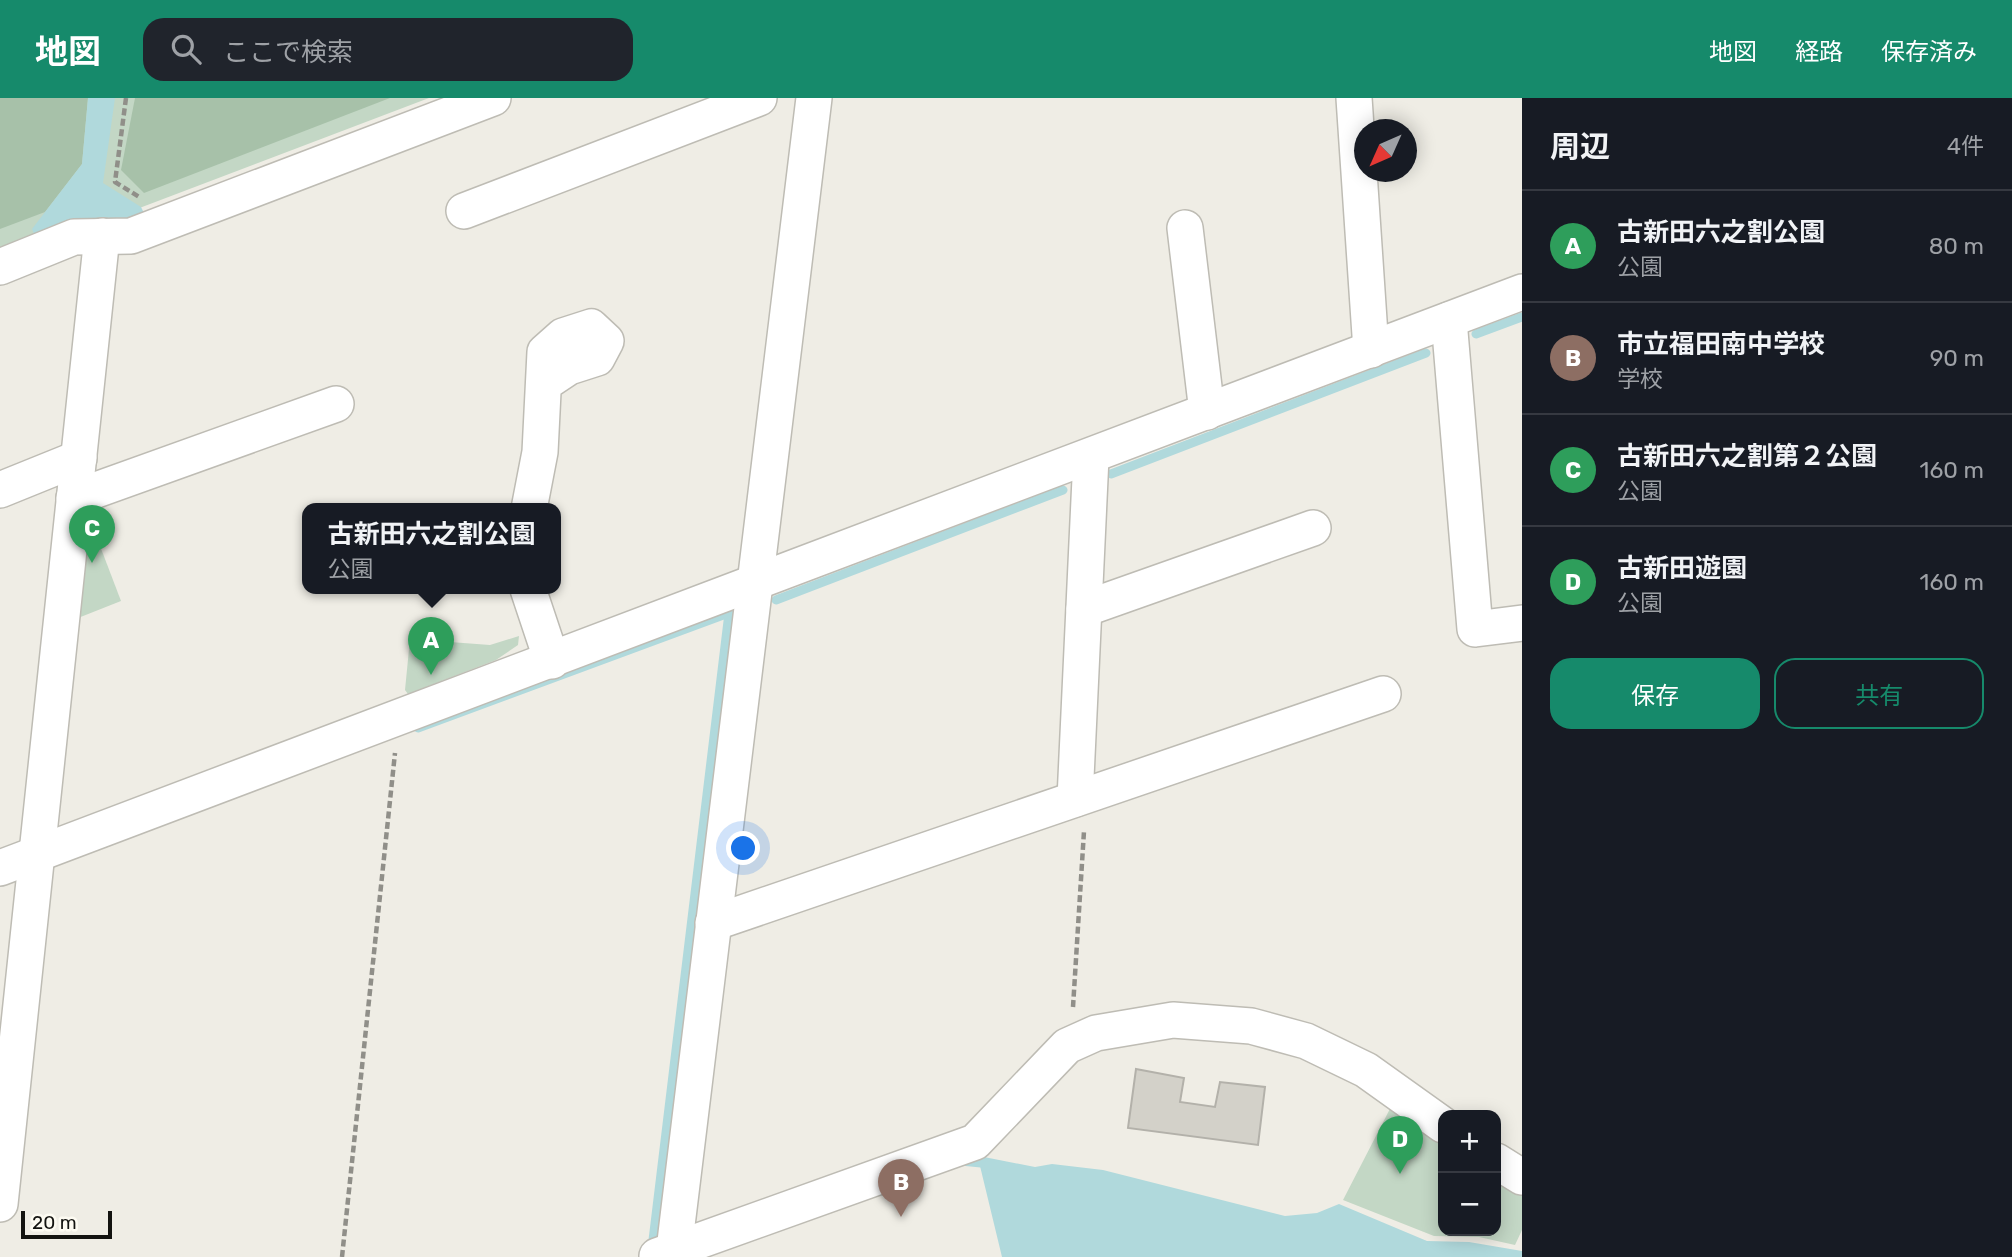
<!DOCTYPE html>
<html lang="ja">
<meta charset="utf-8">
<style>
body{margin:0;font-family:Rubik,"Noto Sans JP",sans-serif;background:#20242c;color:#f1f3f6}
.controls{position:absolute;right:21px;bottom:21px;display:grid;overflow:hidden;border-radius:14px;box-shadow:0 4px 18px #0003}
.controls button{width:63px;height:63px;display:grid;place-items:center;padding:0;border:0;border-bottom:2px solid #363941;background:#171b24;color:#f1f3f6;font:35px sans-serif}
.compass{position:absolute;left:1354px;top:21px;width:63px;height:63px;border-radius:50%;background:#171b24;box-shadow:0 4px 18px #0003;rotate:225deg}
.scale{position:absolute;left:21px;bottom:18px;width:91px;box-sizing:border-box;padding-left:7px;border:4px solid #131310;border-top:0;font-size:19px;line-height:24px;white-space:nowrap;color:#131310;-webkit-text-stroke:5px #fdfbf2;paint-order:stroke}
.you{position:absolute;left:744px;top:751px;width:24px;height:24px;margin:-18px;border:5px solid #fff;border-radius:50%;background:#1a73e8;box-shadow:0 0 0 10px #1a73e833}
.badge{display:grid;place-items:center;width:46px;height:46px;border-radius:50%;background:#168a6b;color:#fff;font-size:23px;font-weight:700}
.pin{position:absolute;translate:-50% -58px;filter:drop-shadow(0 2px 4px #0008)}
.pin::after{content:'';position:absolute;top:37px;width:24px;height:21px;background:inherit;clip-path:polygon(0 0,100% 0,50% 100%)}
.popup{position:absolute;left:302px;top:405px;width:259px;height:91px;box-sizing:border-box;display:grid;place-content:center;border-radius:14px;background:#171b24;filter:drop-shadow(0 2px 5px #0005);font-size:23px;white-space:nowrap;color:#9ea1a6}
.popup b{font-size:26px;color:#f1f3f6}
.popup::after{content:'';position:absolute;left:50%;top:100%;margin-left:-14px;border:14px solid transparent;border-top-color:#171b24}
.list{margin:0;padding:0;list-style:none}
h2{display:flex;justify-content:space-between;align-items:center;height:91px;margin:0;padding:0 28px;font-size:30px}
h2 small{font-size:23px;font-weight:400;color:#9ea1a6}
.list li{display:grid;grid-template-columns:46px 1fr auto;gap:21px;align-items:center;box-sizing:border-box;height:112px;padding:0 28px;border-top:2px solid #363941}
.list b{display:block;font-size:26px;white-space:nowrap}
.list p{margin:0;font-size:23px;white-space:nowrap;color:#9ea1a6}
.list em{font-size:23px;font-style:normal;color:#9ea1a6}
.actions{display:flex;gap:14px;padding:21px 28px}
.actions a{flex:1;padding:16px 0;border:2px solid #168a6b;border-radius:21px;text-align:center;font-size:24px;color:#168a6b}
.actions .main{background:#168a6b;color:#fff}
.icon{flex:none;width:38px;height:38px;fill:none;stroke:currentColor;stroke-width:2;stroke-linecap:round;stroke-linejoin:round}
.map{position:relative;flex:none;width:1522px;height:1159px;overflow:hidden}
header{display:flex;align-items:center;gap:42px;box-sizing:border-box;height:98px;padding:0 35px;background:#168a6b;color:#fff}
header strong{font-size:33px}
nav{display:flex;gap:38px;margin-inline-start:auto;font-size:24px}
.search{width:490px;height:63px;background:#20242c;display:flex;align-items:center;gap:18px;box-sizing:border-box;padding:0 24px;border-radius:21px;color:#9ea1a6;font-size:26px}
main{display:flex}
aside{flex:1;background:#171b24}
.map>svg:first-child{display:block}
.green{fill:#c3d7c5}
.forest{fill:#a7c1a9}
.water{fill:#b0d9dc}
.lines{fill:none;stroke-linecap:round;stroke-linejoin:round}
.stream{stroke:#b0d9dc;stroke-width:9}
.building{fill:#d3d1c9;stroke:#b3b1aa;stroke-width:2}
.minor-casing{stroke:#bebcb4;stroke-width:38}
.path{stroke:#908f89;stroke-width:4.5;stroke-dasharray:7 3.5;stroke-linecap:butt}
.minor{stroke:#fff;stroke-width:35}
</style>
<header>
<strong>地図</strong>
<div class="search"><svg class="icon" aria-label="search" viewBox="0 0 24 24"><circle cx="10" cy="10" r="6"/><path d="M15 15l6 6"/></svg>ここで検索</div>
<nav><a>地図</a><a>経路</a><a>保存済み</a></nav>
</header>
<main>
<div class="map">
<svg width="1522" height="1159" viewBox="0 0 1522 1159">
<rect width="100%" height="100%" fill="#efede5"/>
<!-- green -->
<g class="green">
<path d="M0,0H429L0,163Z"/>
<path d="M89,419L121,503L73,522Z"/>
<path d="M519,538L518,547L496,562L408,596L405,592L410,541L490,547Z"/>
<path d="M1394,1003L1443,1039V1133H1496V1074L1522,1089V1132L1515,1147L1479,1139L1434,1138L1343,1102Z"/>
</g>
<!-- forest -->
<g class="forest">
<path d="M0,0H88L82,66L45,114L0,131Z"/>
<path d="M135,0H390L144,95L121,72Z"/>
</g>
<!-- water -->
<g class="water">
<path d="M88,0H115L103,85L141,109L146,119L39,148L32,131L82,66Z"/>
<path d="M984,1059L1035,1069L1052,1066L1103,1072L1285,1118L1317,1115L1339,1106L1427,1143L1469,1144L1522,1153V1159H1002L980,1068Z"/>
</g>
<g class="lines">
<!-- stream -->
<g class="stream">
<path d="M1476,236L1522,219"/>
<path d="M1111,376L1426,255"/>
<path d="M776,502L1063,392"/>
<path d="M418,630L726,516"/>
<path d="M961,1063L981,1065"/>
<path d="M653,1142L729,515"/>
</g>
</g>
<!-- building -->
<path class="building" d="M1136,971L1184,980L1180,1004L1215,1009L1220,984L1265,989L1258,1047L1128,1030Z"/>
<g class="lines">
<defs>
<g id="minor">
<path d="M1354,0L1371,252"/>
<path d="M464,113L759,0"/>
<path d="M1185,130L1207,314"/>
<path d="M0,169L74,139L131,138L493,0"/>
<path d="M1449,222L1475,531L1522,525"/>
<path d="M0,392L79,360"/>
<path d="M74,400L336,306"/>
<path d="M529,411L540,354L545,254L563,238L591,229L606,243L597,260L569,269L545,285"/>
<path d="M528,491L552,563"/>
<path d="M1084,511L1313,430"/>
<path d="M1075,701L1091,359"/>
<path d="M0,770L1522,194"/>
<path d="M713,825L1383,596"/>
<path d="M1496,1063L1522,1079"/>
<path d="M0,1106L102,138"/>
<path d="M674,1152L814,0"/>
<path d="M657,1158L975,1044L1067,948L1096,935L1173,922L1251,928L1306,943L1366,972L1443,1027"/>
</g>
</defs>
<!-- minor casing -->
<use href="#minor" class="minor-casing"/>
<!-- path -->
<g class="path">
<path d="M126,0L115,84L141,100"/>
<path d="M1073,909L1084,733"/>
<path d="M342,1159L395,655"/>
</g>
<!-- minor -->
<use href="#minor" class="minor"/>
</g>
</svg>
<div class="controls">
<button>+</button>
<button>−</button>
</div>
<svg class="compass" viewBox="-18 -18 36 36"><path d="M0-13l5 13h-10z" fill="#e53935"/><path d="M0 13l5-13h-10z" fill="#9ea1a6"/></svg>
<div class="scale">20 m</div>
<div class="you"></div>
<div class="pin badge" style="left:431px;top:577px;background:#2e9e5b">A</div>
<div class="popup"><b>古新田六之割公園</b>公園</div>
<div class="pin badge" style="left:901px;top:1119px;background:#8d6e63">B</div>
<div class="pin badge" style="left:92px;top:465px;background:#2e9e5b">C</div>
<div class="pin badge" style="left:1400px;top:1076px;background:#2e9e5b">D</div>
</div>
<aside>
<h2>周辺<small>4件</small></h2>
<ul class="list">
<li><span class="badge" style="background:#2e9e5b">A</span><div><b>古新田六之割公園</b><p>公園</p></div><em>80 m</em></li>
<li><span class="badge" style="background:#8d6e63">B</span><div><b>市立福田南中学校</b><p>学校</p></div><em>90 m</em></li>
<li><span class="badge" style="background:#2e9e5b">C</span><div><b>古新田六之割第２公園</b><p>公園</p></div><em>160 m</em></li>
<li><span class="badge" style="background:#2e9e5b">D</span><div><b>古新田遊園</b><p>公園</p></div><em>160 m</em></li>
</ul>
<div class="actions"><a class="main">保存</a><a>共有</a></div>
</aside>
</main>
